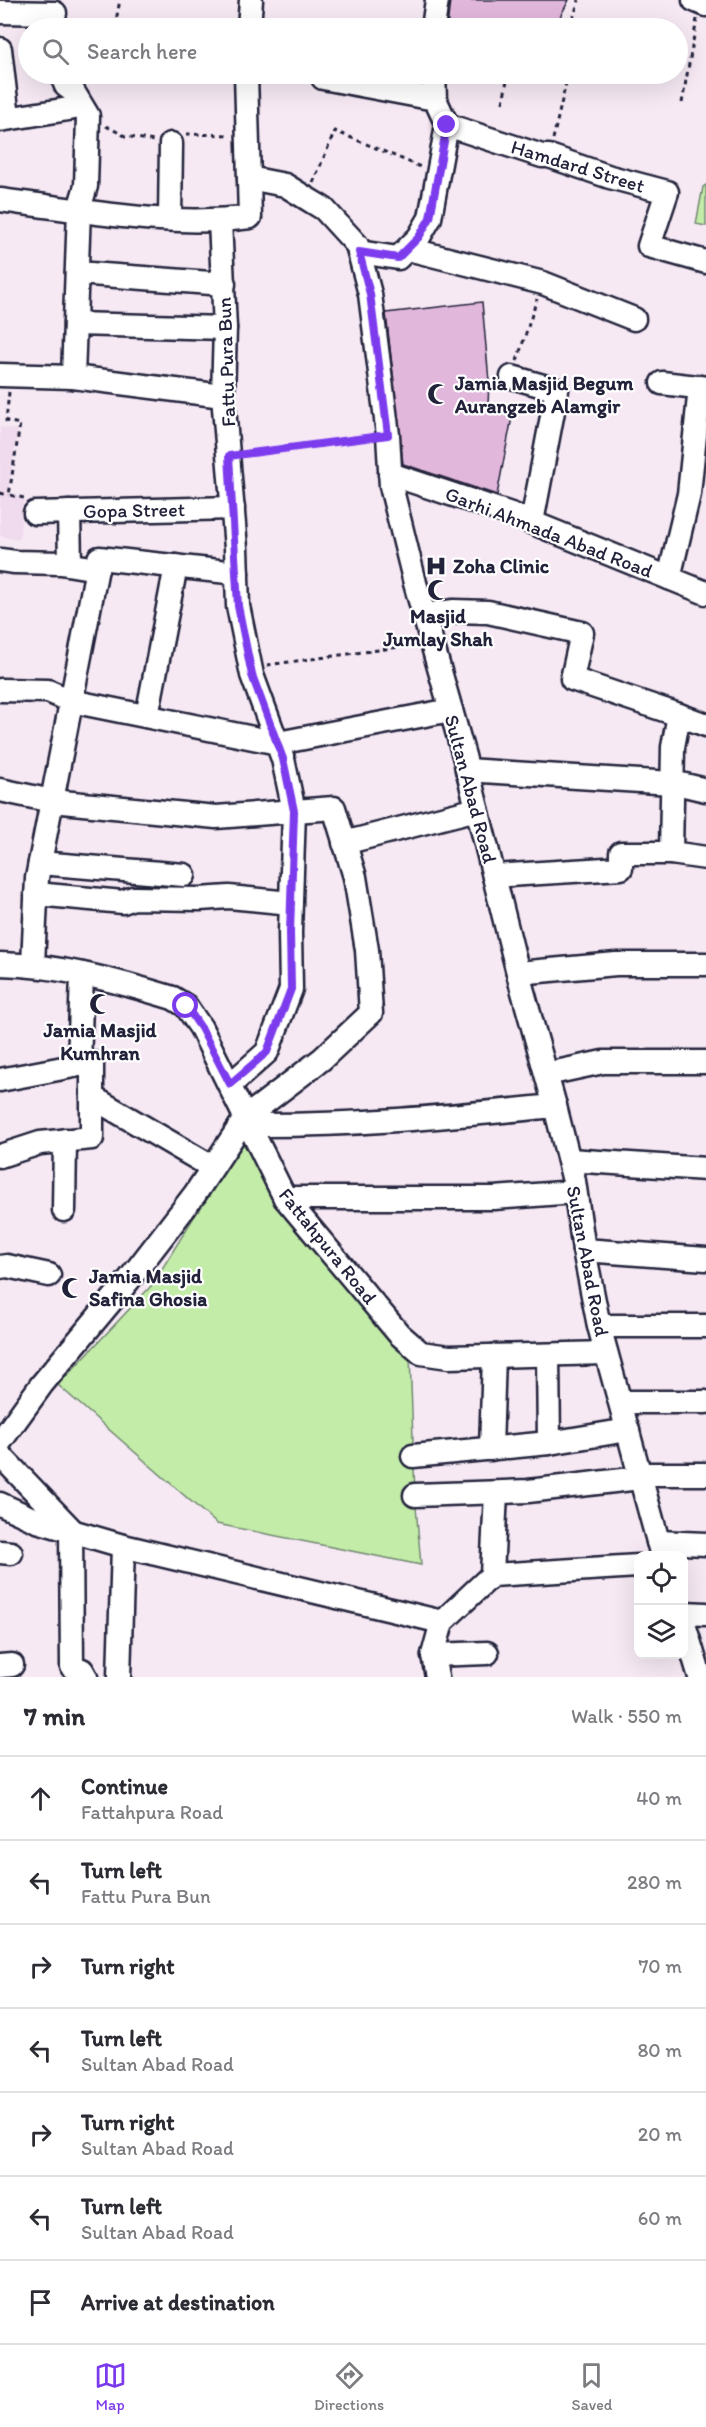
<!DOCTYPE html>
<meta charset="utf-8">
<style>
body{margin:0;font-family:Itim,sans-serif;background:#f7f7f7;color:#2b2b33}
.controls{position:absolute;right:18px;bottom:18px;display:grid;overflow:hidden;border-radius:12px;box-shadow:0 6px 24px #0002}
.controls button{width:54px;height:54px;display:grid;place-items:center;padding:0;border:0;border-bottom:2px solid #e1e1e2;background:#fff;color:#2b2b33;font:30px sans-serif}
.stop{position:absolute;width:18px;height:18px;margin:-14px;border:4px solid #7c3aed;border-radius:50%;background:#fff}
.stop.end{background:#7c3aed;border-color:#fff;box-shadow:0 2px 6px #0008}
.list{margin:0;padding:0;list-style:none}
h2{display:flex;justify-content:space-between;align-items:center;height:78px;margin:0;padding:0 24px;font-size:26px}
h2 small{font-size:20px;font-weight:400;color:#7c7c81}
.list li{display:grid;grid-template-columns:39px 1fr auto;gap:18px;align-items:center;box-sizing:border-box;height:84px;padding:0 24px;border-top:2px solid #e1e1e2}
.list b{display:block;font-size:22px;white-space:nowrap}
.list p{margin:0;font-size:20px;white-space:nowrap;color:#7c7c81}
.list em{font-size:20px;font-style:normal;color:#7c7c81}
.icon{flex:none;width:33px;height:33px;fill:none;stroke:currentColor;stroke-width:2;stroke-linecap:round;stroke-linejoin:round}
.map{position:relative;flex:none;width:706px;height:1677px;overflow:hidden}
.search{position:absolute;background:#fff;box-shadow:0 6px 24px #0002;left:18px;right:18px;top:18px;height:66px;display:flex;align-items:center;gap:15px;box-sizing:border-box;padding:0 21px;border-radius:33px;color:#7c7c81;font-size:22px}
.sheet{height:666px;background:#fff}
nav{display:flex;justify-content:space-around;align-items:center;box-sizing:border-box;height:84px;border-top:2px solid #e1e1e2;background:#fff;font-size:16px;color:#7c7c81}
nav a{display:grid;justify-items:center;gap:3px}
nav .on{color:#7c3aed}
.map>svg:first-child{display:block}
.built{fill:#f0daed}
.green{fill:#c3eca8;stroke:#728772;stroke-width:1.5}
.building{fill:#e2b7dc;stroke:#22223b;stroke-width:1.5}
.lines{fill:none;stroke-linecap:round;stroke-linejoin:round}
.minor-casing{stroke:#22223b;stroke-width:27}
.path{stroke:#22223b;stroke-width:3;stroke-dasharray:4.5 4.5;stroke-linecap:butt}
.minor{stroke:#fff;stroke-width:22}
.route{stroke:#7c3aed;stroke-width:8}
.labels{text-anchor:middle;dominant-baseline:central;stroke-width:4.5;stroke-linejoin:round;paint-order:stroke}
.street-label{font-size:20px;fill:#22223b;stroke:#fff}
.poi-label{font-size:20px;font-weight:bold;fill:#22223b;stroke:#fff;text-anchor:start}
</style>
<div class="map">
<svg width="706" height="1677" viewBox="0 0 706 1677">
<rect width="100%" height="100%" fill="#f6e9f4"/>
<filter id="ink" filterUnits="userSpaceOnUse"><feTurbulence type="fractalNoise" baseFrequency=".0167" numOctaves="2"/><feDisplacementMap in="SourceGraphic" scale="12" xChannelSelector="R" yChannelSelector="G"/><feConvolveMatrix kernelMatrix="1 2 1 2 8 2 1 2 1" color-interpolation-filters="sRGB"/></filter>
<g filter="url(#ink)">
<!-- built -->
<path class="built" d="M0,427L18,430L8,490L24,501L19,540L0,536Z"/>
<!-- green -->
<g class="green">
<path d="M706,185V226L696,224L703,187Z"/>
<path d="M244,1136L273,1199L410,1356L415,1495L421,1565L217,1524L58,1385L152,1285Z"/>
</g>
<!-- building -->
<g class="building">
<path d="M450,0H569L554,28H447Z"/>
<path d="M482,302L489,381L488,406L513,412L497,495L403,464L386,313Z"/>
</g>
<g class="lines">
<defs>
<g id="minor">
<path d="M694,0L706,5"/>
<path d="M0,12L55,13"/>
<path d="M249,28L251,0"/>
<path d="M433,28L437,0"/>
<path d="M0,49L8,118"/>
<path d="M61,74L66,86L73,91L88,116L86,186L79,209L73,377"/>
<path d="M323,78L435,99"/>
<path d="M0,120L81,107"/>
<path d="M447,125L542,156H549L610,177L667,192L649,246L706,262"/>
<path d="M249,178L285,185L306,198L324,209L357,245L359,252L370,294L388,435L391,486L415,583L464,756L520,981L555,1106L574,1181L584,1250L599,1326L662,1556"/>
<path d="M0,200C81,210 169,228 250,217L246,74"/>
<path d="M170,219L171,144"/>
<path d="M220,221L225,328L223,396L236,548L238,606L252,675L283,759L294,811L290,932L291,989L267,1052L230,1085"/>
<path d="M408,249L543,283L634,319"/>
<path d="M359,252L398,258L419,237L430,218L447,125L435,99L434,74"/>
<path d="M77,273L224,284"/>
<path d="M75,324L225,328"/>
<path d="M0,375L73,377L223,396"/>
<path d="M512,377L557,390L532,522"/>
<path d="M662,383L706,388"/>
<path d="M390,474L511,514L706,593"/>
<path d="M69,512L70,564"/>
<path d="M35,513L233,508"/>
<path d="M0,560L15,562L61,563L97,569"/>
<path d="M669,578L689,494L700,387"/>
<path d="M424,615L454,611L488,612L582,633L572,679L679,715L673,747L671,853H621V868L494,876"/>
<path d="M0,690L48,691L71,701L278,743L451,710"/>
<path d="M679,715L706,725"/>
<path d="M147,716L176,566"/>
<path d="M467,770L672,783"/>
<path d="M672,782L706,790"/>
<path d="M0,790L52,801L216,817L334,808L355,877L367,950L371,1013L322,1059L246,1117L195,1194L128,1281L42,1384L0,1442"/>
<path d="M344,843L477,809"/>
<path d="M671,853L706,858"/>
<path d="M40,863L184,875"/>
<path d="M36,894L123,902L133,898L200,899L229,897L291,903"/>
<path d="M0,964C59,965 117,981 173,998L186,1006L201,1028L285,1198L399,1334L421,1353L449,1357L606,1353"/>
<path d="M33,964L37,878L99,558L237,573"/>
<path d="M518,973L616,964H706"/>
<path d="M547,1074L603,1062H706"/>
<path d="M0,1080L79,1065"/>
<path d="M92,1097L212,1167"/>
<path d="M249,1125C352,1126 453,1116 555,1106"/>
<path d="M0,1156L40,1143L92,1138V1063L79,1065L82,974"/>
<path d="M569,1160L706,1169"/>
<path d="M285,1198H494L575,1192"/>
<path d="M64,1210L65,1140"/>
<path d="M584,1250L706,1259"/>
<path d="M0,1267L7,1266L49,1275"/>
<path d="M599,1326H706"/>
<path d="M548,1355L549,1443"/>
<path d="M621,1402H706"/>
<path d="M491,1449L494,1356"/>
<path d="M0,1455L71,1529L72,1667L82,1670L86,1677"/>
<path d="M413,1456L549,1443L628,1430"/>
<path d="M639,1474H706"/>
<path d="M415,1495L528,1491L640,1478"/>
<path d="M0,1504L37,1521L123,1546L442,1622"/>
<path d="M658,1542L706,1544"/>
<path d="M0,1552L11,1553"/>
<path d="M492,1575L496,1493"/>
<path d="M684,1613L706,1614"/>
<path d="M684,1624L700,1677"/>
<path d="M433,1655L487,1653"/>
<path d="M0,1666L12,1665"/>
<path d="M119,1677L123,1546"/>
<path d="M437,1677L433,1655L442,1622L492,1575L638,1566"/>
</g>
</defs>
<!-- minor casing -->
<use href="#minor" class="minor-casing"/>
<!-- path -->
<g class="path">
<path d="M115,26L120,0"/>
<path d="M559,28H564"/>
<path d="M570,28L579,0"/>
<path d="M503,103L508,74"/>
<path d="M682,103L697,19"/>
<path d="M106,126L125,136L154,141"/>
<path d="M186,134L231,135"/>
<path d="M553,139L568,74"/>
<path d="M313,183L335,131L421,167"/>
<path d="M517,361L537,299"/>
<path d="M9,392L6,421L20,424L9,495L24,498"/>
<path d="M247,453L371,437"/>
<path d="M0,493L9,495"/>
<path d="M267,665L415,645"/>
</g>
<!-- minor -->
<use href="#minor" class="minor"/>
</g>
</g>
<g class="lines" filter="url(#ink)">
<!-- route -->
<path class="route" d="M186,1006L201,1028L230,1084L267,1052L291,989L290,932L294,811L283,759L252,675L238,606L229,456L388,435L370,294L359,252L398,258L419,237L430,218L447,125"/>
</g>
<!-- icons -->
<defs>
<symbol id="mosque-bare" viewBox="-9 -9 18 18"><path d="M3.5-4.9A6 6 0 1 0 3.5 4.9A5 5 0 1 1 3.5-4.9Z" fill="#22223b" stroke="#fff" stroke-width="2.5" paint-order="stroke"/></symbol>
<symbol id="hospital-bare" viewBox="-9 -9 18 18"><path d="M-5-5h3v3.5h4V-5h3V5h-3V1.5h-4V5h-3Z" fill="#22223b" stroke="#fff" stroke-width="2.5" paint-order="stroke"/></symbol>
</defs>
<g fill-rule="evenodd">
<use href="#mosque-bare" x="423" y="379" width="30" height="30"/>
<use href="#hospital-bare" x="421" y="551" width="30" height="30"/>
<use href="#mosque-bare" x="423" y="575" width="30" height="30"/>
<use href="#mosque-bare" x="85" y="989" width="30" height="30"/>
<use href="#mosque-bare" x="57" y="1273" width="30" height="30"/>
</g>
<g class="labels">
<!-- street labels -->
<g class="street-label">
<text transform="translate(578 166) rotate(17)">Hamdard Street</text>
<text transform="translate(226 362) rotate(-92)">Fattu Pura Bun</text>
<text transform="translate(134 510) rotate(-1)">Gopa Street</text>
<text transform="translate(549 532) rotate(21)">Garhi Ahmada Abad Road</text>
<text transform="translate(471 789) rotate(75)">Sultan Abad Road</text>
<text transform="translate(328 1246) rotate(51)">Fattahpura Road</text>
<text transform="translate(588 1261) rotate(79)">Sultan Abad Road</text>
</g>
<!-- poi labels -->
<g class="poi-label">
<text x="455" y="383">Jamia Masjid Begum<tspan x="455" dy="23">Aurangzeb Alamgir</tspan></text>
<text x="453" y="566">Zoha Clinic</text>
<text x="438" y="616" text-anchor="middle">Masjid<tspan x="438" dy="23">Jumlay Shah</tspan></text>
<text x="100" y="1030" text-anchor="middle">Jamia Masjid<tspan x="100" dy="23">Kumhran</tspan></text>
<text x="89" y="1276">Jamia Masjid<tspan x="89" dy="23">Safina Ghosia</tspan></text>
</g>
</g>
</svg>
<div class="controls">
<button><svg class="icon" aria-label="locate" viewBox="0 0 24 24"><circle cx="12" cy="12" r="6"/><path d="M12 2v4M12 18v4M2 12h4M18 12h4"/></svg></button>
<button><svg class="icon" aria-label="layers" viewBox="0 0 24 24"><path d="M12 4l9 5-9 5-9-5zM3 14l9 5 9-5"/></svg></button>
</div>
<div class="stop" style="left:186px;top:1006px"></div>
<div class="stop end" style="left:447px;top:125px"></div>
<div class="search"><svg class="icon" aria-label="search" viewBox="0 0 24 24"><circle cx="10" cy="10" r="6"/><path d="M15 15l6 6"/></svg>Search here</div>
</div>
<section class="sheet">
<h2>7 min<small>Walk · 550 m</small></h2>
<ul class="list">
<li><svg class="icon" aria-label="ahead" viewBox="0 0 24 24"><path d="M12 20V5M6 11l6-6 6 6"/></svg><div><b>Continue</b><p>Fattahpura Road</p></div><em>40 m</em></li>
<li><svg class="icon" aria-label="left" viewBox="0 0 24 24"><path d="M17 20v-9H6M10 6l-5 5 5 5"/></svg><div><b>Turn left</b><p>Fattu Pura Bun</p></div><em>280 m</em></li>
<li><svg class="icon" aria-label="right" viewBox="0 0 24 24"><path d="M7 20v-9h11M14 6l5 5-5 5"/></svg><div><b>Turn right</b></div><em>70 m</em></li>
<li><svg class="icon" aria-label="left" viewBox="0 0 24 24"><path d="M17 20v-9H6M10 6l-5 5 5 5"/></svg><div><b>Turn left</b><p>Sultan Abad Road</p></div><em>80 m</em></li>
<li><svg class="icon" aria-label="right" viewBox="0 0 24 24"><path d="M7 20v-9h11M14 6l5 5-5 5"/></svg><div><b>Turn right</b><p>Sultan Abad Road</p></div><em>20 m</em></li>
<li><svg class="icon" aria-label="left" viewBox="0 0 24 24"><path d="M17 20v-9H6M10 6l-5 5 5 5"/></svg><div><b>Turn left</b><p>Sultan Abad Road</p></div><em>60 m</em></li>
<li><svg class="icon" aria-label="arrive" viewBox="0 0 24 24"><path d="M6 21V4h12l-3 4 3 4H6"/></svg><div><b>Arrive at destination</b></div></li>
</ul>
</section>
<nav>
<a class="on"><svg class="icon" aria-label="map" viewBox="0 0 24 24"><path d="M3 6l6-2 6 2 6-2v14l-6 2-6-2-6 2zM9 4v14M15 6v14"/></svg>Map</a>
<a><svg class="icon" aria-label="directions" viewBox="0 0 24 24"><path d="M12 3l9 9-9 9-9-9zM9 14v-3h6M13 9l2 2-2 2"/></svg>Directions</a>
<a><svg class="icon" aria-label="saved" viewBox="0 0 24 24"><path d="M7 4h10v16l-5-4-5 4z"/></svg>Saved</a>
</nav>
